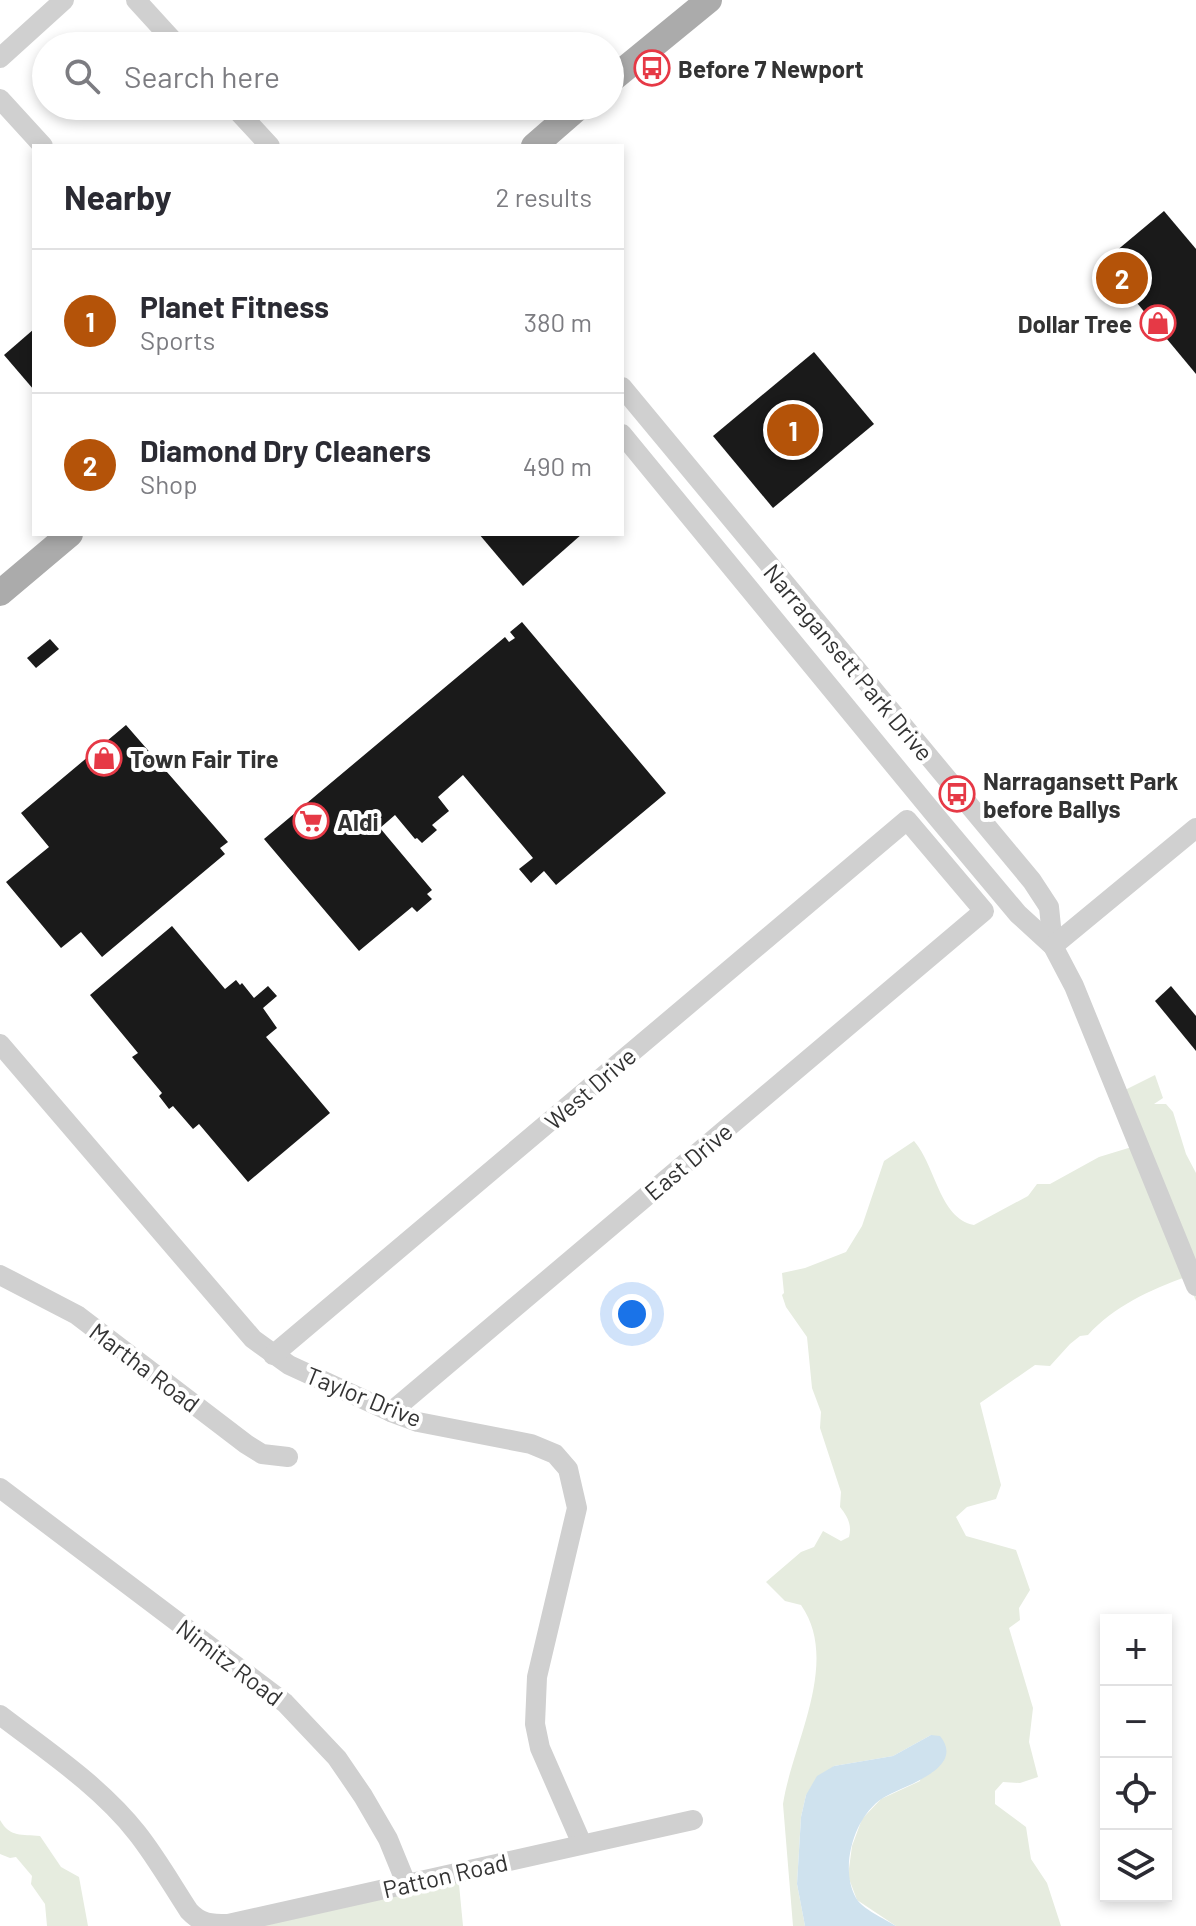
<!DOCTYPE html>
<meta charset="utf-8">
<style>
body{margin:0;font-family:Barlow,sans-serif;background:#f2f2f3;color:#2b2b33}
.controls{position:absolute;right:24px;bottom:24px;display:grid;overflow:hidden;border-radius:0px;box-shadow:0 4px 12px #0003}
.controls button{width:72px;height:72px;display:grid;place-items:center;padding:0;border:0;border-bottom:2px solid #e1e1e2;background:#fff;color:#2b2b33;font:40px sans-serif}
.you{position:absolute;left:632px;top:1314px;width:28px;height:28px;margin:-20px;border:6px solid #fff;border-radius:50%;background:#1a73e8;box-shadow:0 0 0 12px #1a73e833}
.badge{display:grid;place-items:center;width:52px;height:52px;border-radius:50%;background:#b45309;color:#fff;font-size:26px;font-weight:700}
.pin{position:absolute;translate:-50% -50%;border:4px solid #fff;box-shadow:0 2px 8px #0006}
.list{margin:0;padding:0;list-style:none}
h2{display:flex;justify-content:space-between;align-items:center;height:104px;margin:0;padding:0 32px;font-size:34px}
h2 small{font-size:26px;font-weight:400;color:#7c7c81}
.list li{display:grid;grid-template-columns:52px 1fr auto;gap:24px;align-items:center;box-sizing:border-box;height:144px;padding:0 32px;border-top:2px solid #e1e1e2}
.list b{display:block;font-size:30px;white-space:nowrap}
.list p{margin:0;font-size:26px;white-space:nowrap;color:#7c7c81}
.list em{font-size:26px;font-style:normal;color:#7c7c81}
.icon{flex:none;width:44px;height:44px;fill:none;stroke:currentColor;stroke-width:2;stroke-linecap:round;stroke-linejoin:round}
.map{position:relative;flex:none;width:1196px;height:1926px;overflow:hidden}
.search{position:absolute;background:#fff;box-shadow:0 4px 12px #0003;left:32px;top:32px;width:592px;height:88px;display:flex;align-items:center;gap:20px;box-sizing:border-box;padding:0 28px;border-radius:44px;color:#7c7c81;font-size:30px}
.panel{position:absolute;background:#fff;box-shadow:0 4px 12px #0003;left:32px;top:144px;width:592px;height:392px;border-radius:0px}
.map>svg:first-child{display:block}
.green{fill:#e6ecdf}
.water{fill:#cfe2ee}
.building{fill:#1a1a1a}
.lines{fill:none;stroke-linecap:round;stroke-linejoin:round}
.minor{stroke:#d0d0d0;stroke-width:20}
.major{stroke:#ababab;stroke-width:26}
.labels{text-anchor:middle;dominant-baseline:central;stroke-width:8;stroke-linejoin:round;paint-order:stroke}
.poi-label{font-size:24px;font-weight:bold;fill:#333;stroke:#fff;text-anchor:start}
.street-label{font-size:24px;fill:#333;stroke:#fff}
</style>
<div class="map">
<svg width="1196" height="1926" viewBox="0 0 1196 1926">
<rect width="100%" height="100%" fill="#fff"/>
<!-- green -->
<g class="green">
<path d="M1155,1075L1163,1098L1154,1104H1166L1173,1112L1186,1154L1196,1173V1301L1186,1277C1151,1289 1113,1307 1088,1335L1080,1336L1070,1344L1050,1366L1035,1365L980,1403L1001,1485L996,1499L967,1507L956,1517L966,1536L1016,1550L1030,1590L1019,1608L1020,1620L1009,1628L1033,1708L1029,1742L1038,1777L1020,1783L1003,1782L995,1791V1804L1026,1827L1031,1859L1047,1883L1061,1926H896L857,1900L848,1876L852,1846L862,1819L881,1799L920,1781L931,1735L893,1756L834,1766L806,1795L801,1817L797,1884L805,1926H793L783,1804C792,1744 841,1662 801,1605L785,1601L766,1582L801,1552L814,1547L823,1531L841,1541L849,1537C852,1525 848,1517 840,1507L841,1492L820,1428L821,1412L812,1388L807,1337L786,1307L782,1295L784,1293L782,1273L805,1268L846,1252L862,1226L884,1161L914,1141C936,1166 939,1218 974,1225L1028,1196L1037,1184H1050L1099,1157L1135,1146L1121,1092Z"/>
<path d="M0,1820C10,1838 22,1834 40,1836L61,1867L79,1877L88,1926H47L45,1904L31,1884L32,1876L16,1857L10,1858L0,1854Z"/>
<path d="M458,1874L463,1926H239Z"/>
</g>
<!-- water -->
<path class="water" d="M931,1735L940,1736C967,1769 902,1786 883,1798C854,1816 839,1868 856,1898C862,1909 885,1919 896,1926H805L797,1884L801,1817L806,1795L817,1776L834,1766L893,1756Z"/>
<!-- building -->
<g class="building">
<path d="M1164,211L1196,249V374L1103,262Z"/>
<path d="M34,329V390L4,355Z"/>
<path d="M814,352L874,424L773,508L713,436Z"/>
<path d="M479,534H582L523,586Z"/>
<path d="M522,622L666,793L556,885L544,871L531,883L519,869L533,858L463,775L438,797L449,811L432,825L437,830L422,843L417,838L415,839L395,815L380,828L432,890L427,894L432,899L417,912L412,907L359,951L264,839L505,637L509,642L515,638L510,632Z"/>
<path d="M50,639L59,649L36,668L27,658Z"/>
<path d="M126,725L228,842L220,848L225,854L102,957L81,932L61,948L6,882L49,847L21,813Z"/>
<path d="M172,926L225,989L236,980L240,985L242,983L254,998L268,986L277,996L263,1008L277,1028L266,1037L330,1113L248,1182L199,1124L193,1129L173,1106L169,1109L159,1096L162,1093L132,1057L138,1053L90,995Z"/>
<path d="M1171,986L1196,1016V1051L1155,1001Z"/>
</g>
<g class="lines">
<!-- minor -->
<g class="minor">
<path d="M136,0L178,46"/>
<path d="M0,58L64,0"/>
<path d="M0,99L43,146"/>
<path d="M233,106L270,146"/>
<path d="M622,387L1032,881L1049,907L1053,946"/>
<path d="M622,434L935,815L1018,914L1053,946L1074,986L1196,1286"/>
<path d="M1053,946L1196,828"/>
<path d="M0,1044L253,1339L289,1365L391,1412L418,1422L531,1444L555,1454L568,1469L577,1508L537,1677L535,1724L540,1748L582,1844"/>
<path d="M0,1275L77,1315L246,1444L262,1454L288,1457"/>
<path d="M273,1355L907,820L984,911L391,1412"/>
<path d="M0,1488L285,1703L337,1758L363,1796L388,1839L406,1883"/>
<path d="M0,1715C47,1751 100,1786 137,1833C156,1857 172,1885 189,1911C201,1924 211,1924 228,1924L693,1820"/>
</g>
<!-- major -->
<g class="major">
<path d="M610,81L709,0"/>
<path d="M534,146L580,106"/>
<path d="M0,593L70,534"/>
</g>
</g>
<!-- icons -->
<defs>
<symbol id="bus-ring" viewBox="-11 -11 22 22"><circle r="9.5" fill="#fff" stroke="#e63946" stroke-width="1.5"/><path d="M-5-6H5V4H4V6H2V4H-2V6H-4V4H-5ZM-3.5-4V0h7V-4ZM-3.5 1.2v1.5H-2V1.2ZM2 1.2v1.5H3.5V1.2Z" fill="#e63946"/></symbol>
<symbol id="shop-ring" viewBox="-11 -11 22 22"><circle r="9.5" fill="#fff" stroke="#e63946" stroke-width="1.5"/><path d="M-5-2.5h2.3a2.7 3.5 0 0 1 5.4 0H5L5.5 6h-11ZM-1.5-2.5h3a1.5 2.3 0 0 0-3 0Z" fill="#e63946"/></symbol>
<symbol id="supermarket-ring" viewBox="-11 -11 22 22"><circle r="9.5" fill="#fff" stroke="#e63946" stroke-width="1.5"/><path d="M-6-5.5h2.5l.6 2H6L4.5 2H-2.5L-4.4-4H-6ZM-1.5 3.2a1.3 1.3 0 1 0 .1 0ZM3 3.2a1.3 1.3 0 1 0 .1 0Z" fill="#e63946"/></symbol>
</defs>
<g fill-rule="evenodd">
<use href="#bus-ring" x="632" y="48" width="40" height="40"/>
<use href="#shop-ring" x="1138" y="303" width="40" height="40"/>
<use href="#shop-ring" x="84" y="738" width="40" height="40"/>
<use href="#bus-ring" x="937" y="774" width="40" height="40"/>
<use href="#supermarket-ring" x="291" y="801" width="40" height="40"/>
</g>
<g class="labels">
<!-- poi labels -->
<g class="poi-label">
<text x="678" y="68">Before 7 Newport</text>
<text x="1132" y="323" text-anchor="end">Dollar Tree</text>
<text x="130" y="758">Town Fair Tire</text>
<text x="983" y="780">Narragansett Park<tspan x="983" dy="28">before Ballys</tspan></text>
<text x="337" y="821">Aldi</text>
</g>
<!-- street labels -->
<g class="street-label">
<text transform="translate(849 662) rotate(50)">Narragansett Park Drive</text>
<text transform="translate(590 1088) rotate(-41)">West Drive</text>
<text transform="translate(688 1161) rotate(-40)">East Drive</text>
<text transform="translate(145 1367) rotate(37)">Martha Road</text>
<text transform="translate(364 1396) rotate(22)">Taylor Drive</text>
<text transform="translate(230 1662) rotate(37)">Nimitz Road</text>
<text transform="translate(445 1875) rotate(-13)">Patton Road</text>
</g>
</g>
</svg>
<div class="controls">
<button>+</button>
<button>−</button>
<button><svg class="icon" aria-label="locate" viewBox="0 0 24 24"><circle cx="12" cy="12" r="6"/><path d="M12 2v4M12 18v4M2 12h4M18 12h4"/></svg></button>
<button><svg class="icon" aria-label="layers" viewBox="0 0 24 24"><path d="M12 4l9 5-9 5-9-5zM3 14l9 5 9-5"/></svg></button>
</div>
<div class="you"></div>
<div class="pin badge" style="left:793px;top:430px">1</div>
<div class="pin badge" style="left:1122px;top:278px">2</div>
<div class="search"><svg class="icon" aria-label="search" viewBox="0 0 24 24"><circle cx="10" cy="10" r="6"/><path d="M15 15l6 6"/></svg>Search here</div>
<section class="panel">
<h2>Nearby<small>2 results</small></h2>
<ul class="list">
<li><span class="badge">1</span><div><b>Planet Fitness</b><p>Sports</p></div><em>380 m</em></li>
<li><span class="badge">2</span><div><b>Diamond Dry Cleaners</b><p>Shop</p></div><em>490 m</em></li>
</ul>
</section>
</div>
